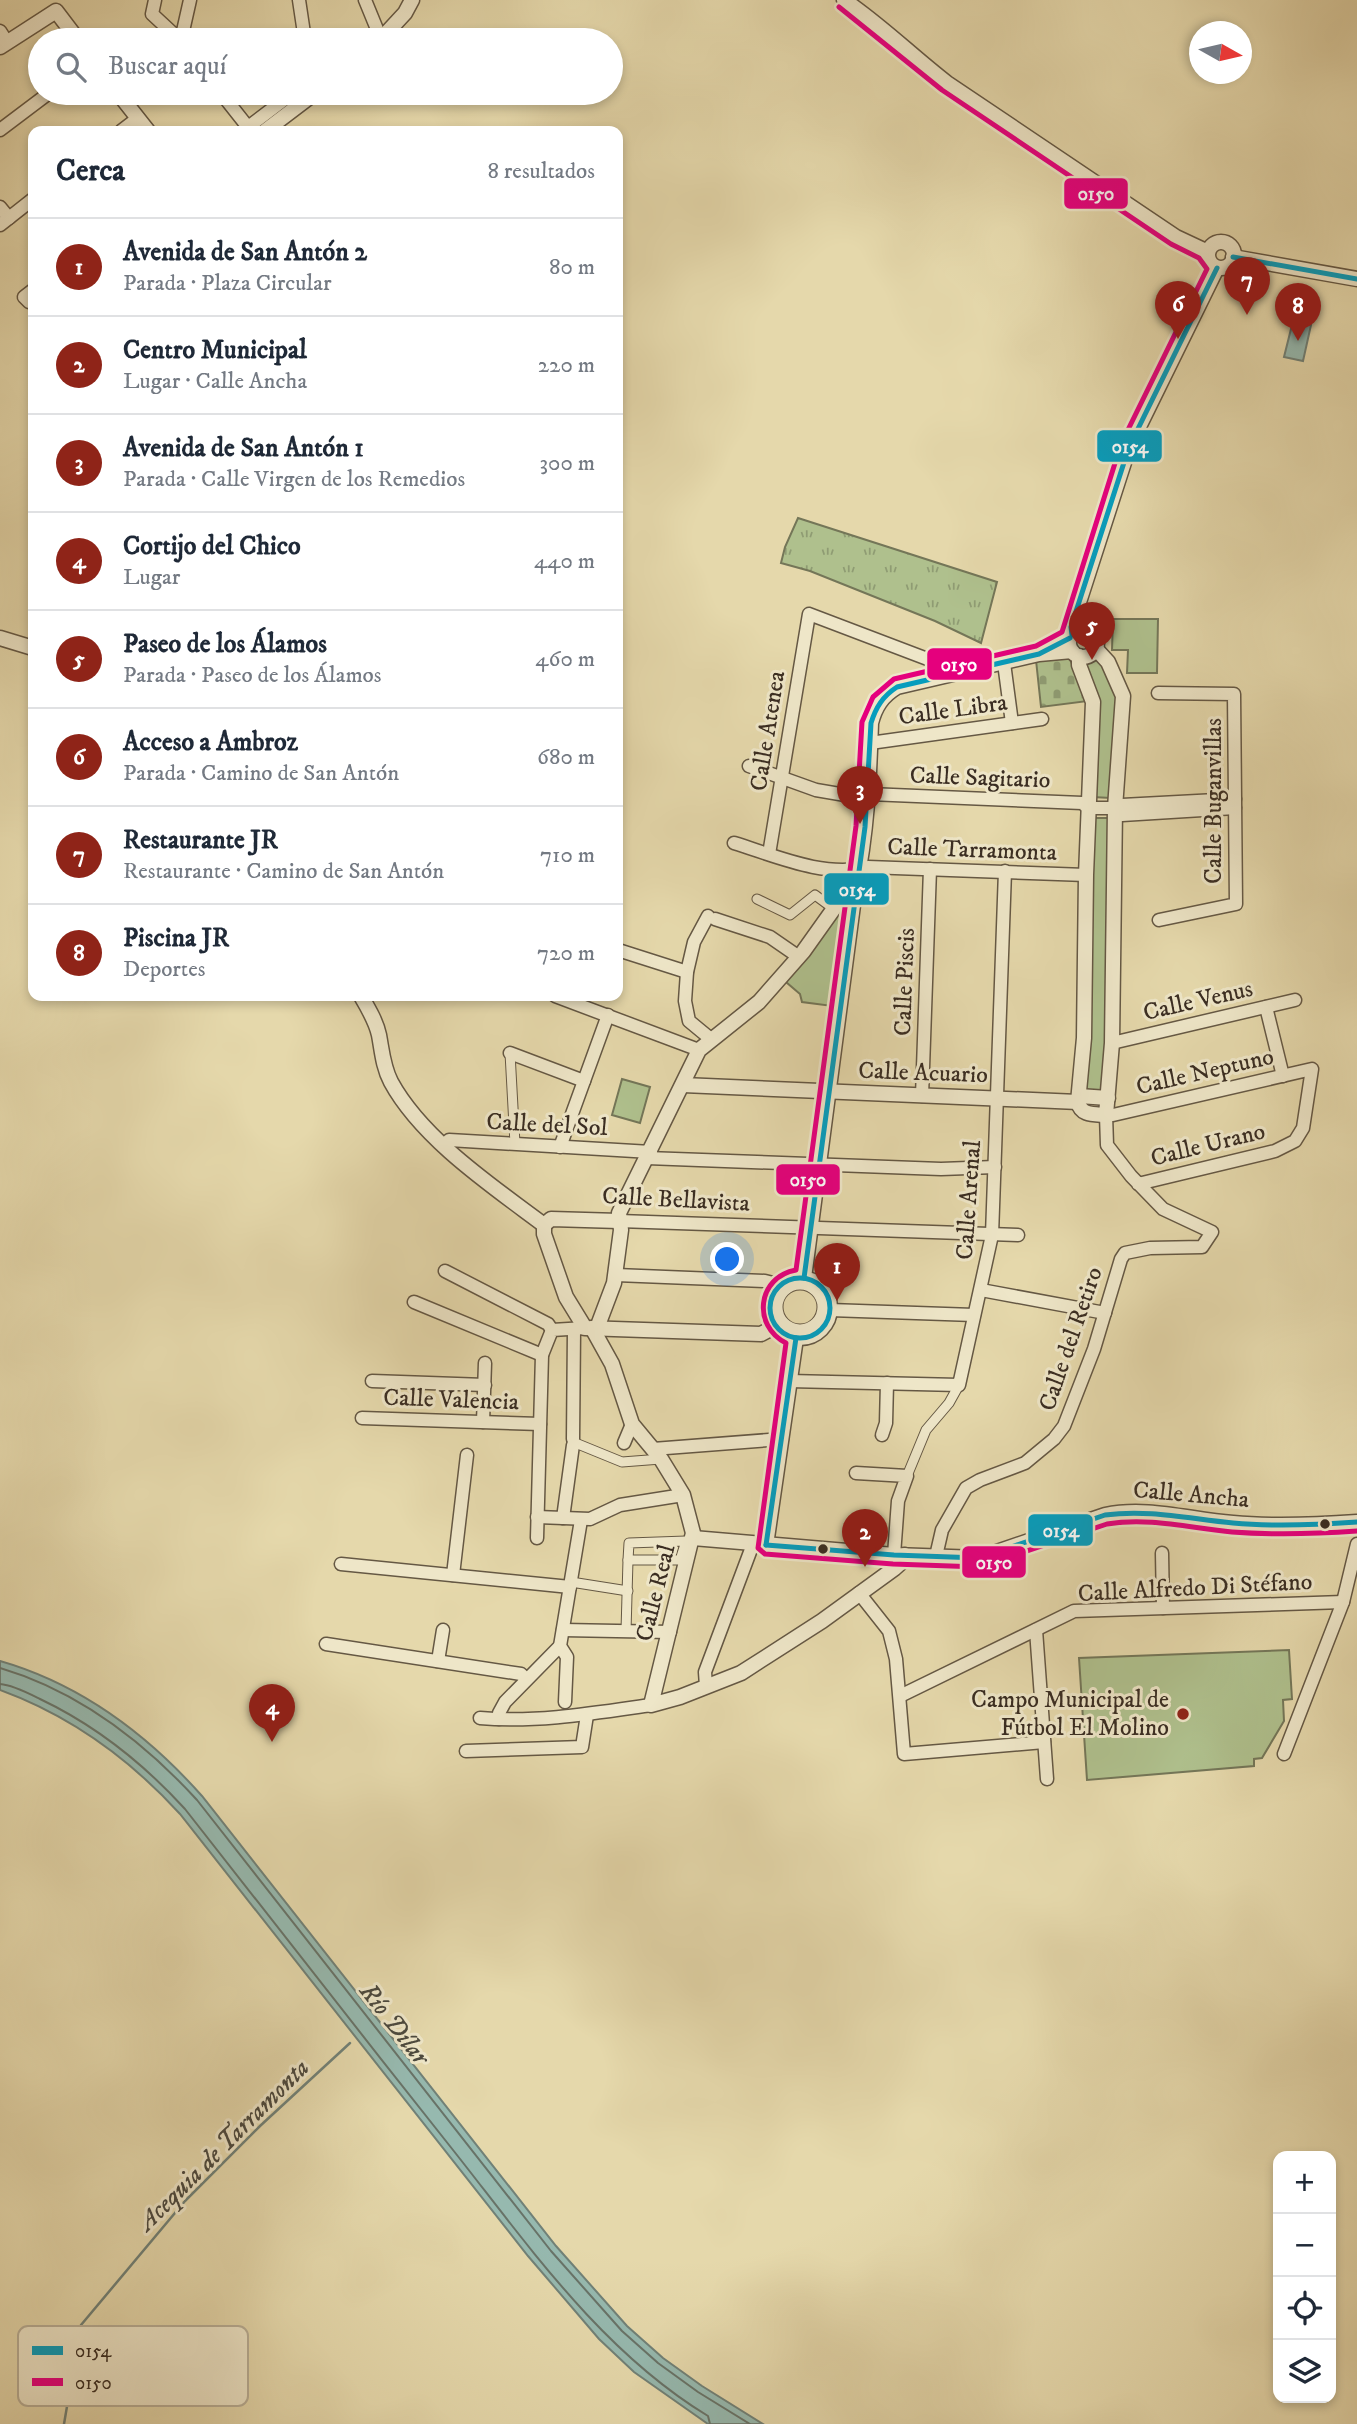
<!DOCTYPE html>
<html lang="es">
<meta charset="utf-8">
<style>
body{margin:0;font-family:"IM FELL DW Pica",serif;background:#f2f2f3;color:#1f2937}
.controls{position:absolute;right:21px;bottom:21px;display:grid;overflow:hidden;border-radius:14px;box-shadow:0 4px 10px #0003}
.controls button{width:63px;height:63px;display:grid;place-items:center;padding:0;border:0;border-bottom:2px solid #e0e1e3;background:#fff;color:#1f2937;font:35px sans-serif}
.compass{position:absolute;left:1189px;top:21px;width:63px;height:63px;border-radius:50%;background:#fff;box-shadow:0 4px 10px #0003;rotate:98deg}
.you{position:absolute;left:728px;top:1260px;width:24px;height:24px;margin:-18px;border:5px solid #fff;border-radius:50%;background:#1a73e8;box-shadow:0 0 0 10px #1a73e833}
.badge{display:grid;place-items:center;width:46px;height:46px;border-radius:50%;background:#8f2418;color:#fff;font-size:23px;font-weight:700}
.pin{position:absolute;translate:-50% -58px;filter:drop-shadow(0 2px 4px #0008)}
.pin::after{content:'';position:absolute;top:37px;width:24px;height:21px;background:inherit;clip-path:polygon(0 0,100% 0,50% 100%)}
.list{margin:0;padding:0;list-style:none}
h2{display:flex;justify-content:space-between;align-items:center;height:91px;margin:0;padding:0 28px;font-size:30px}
h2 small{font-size:23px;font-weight:400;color:#747a83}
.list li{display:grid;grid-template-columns:46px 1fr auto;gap:21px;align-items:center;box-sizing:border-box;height:98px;padding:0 28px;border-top:2px solid #e0e1e3}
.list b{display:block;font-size:26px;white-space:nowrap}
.list p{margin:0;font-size:23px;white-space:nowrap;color:#747a83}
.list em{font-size:23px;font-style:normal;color:#747a83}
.icon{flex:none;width:38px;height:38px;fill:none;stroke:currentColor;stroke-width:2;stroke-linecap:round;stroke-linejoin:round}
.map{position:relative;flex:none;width:1357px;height:2424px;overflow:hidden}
.search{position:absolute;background:#fff;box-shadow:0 4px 10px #0003;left:28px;top:28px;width:595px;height:77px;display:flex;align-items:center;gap:18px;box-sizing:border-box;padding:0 24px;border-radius:38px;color:#747a83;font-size:26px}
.panel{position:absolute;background:#fff;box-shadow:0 4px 10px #0003;left:28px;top:126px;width:595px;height:875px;border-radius:14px}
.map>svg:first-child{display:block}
.grass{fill:url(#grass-tufts);stroke:#747658;stroke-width:2}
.cemetery{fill:url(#cemetery-stones);stroke:#747658;stroke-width:2}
.park{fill:#afc08d;stroke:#747658;stroke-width:2}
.water{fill:#96b9af;stroke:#718177;stroke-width:2}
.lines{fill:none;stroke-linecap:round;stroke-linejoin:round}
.shore{stroke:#687368;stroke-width:2}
.stream{stroke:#718177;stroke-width:2.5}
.pedestrian-casing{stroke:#655844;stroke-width:11}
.minor-casing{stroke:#655844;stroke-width:15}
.tertiary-casing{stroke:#655844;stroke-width:17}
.pedestrian{stroke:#eee6c8;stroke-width:9}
.minor{stroke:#eee6c8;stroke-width:12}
.tertiary{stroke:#eee6c8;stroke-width:14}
.bus-1-casing{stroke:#eee6c8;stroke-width:10}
.bus-2-casing{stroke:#eee6c8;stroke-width:10}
.bus-1{stroke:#069dbd;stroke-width:5}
.bus-2{stroke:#e5007d;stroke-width:5}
.bus-dot{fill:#3a2d22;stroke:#eee6c8;stroke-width:2.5}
.poi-dot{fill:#8f2418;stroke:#eee6c8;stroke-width:2.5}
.labels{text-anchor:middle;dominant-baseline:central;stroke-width:6;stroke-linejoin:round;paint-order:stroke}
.street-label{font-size:24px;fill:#3a2d22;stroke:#eee6c8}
.poi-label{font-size:24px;fill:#3a2d22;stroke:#eee6c8;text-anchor:end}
.water-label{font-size:26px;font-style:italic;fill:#4c493e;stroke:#eee6c8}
.key{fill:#eee6c8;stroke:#b8ae96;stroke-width:2}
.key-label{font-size:19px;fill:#3a2d22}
.line-badge{stroke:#eee6c8;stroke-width:2.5}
.badge-label{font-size:19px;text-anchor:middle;font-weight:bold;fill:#fff}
</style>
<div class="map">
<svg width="1357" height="2424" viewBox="0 0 1357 2424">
<defs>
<pattern id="grass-tufts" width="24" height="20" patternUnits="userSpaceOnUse" patternTransform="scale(1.75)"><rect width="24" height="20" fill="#afc08d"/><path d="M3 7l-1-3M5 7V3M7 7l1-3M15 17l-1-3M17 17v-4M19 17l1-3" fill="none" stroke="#8f9c73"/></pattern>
<pattern id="cemetery-stones" width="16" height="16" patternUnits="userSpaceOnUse" patternTransform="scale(1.75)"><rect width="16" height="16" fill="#afc08d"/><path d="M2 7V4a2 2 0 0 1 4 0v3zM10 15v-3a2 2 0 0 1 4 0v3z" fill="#8f9c73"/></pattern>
</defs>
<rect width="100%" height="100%" fill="#e5d8ab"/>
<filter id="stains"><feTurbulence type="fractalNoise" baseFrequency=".00286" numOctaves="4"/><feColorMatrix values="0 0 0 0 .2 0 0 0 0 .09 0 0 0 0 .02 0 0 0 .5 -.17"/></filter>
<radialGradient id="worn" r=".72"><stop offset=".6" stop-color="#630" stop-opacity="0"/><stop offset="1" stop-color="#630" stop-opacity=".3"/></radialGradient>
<!-- grass -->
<path class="grass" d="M798,518L997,582L981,643L935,621L810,571L781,563L785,547Z"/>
<!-- cemetery -->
<path class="cemetery" d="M1069,657L1088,701L1041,707L1036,660Z"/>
<!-- park -->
<g class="park">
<path d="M1113,619H1158L1157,673H1127L1128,650H1112Z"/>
<path d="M1097,656L1119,697L1111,798L1092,797L1096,701L1084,669L1086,661Z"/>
<path d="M1091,818H1110L1109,1037L1103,1093L1084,1091Z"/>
<path d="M841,907L847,911L832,1006L802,1002L800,994L786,982Z"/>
<path d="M622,1079L650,1087L640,1123L612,1115Z"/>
<path d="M1289,1650L1292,1699L1283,1700L1284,1721L1262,1758L1254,1759V1766L1087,1780L1079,1658Z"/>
</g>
<!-- water -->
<g class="water">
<path d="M1293,321L1311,325L1303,361L1284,357Z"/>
<path d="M0,1661C80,1684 147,1734 202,1796L556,2246L627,2326L663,2358L702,2386L763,2424H708L634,2372L599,2339L528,2256L180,1814C129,1758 71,1716 0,1690Z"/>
</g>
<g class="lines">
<!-- shore -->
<g class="shore">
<path d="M0,1668C78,1691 143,1741 197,1800L551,2251L622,2331L658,2363L698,2392L750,2424"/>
<path d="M0,1684C13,1685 28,1693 40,1699C97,1726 143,1763 185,1809C275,1923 363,2037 453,2150C529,2246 601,2351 708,2416L710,2424"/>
</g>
<!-- stream -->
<path class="stream" d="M64,2424L81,2325L185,2201L260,2126L350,2043"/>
<defs>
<g id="pedestrian">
<path d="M757,899L790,915L815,895L834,909"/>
<path d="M510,1053L515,1144"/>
<circle cx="800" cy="1307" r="22"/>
<path d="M573,1442L622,1462L661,1459"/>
<path d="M907,1476L926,1430L949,1403L959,1385"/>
<path d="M686,1541L680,1560H628L629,1543Z"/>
<path d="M571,1582L628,1591"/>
<path d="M626,1631L628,1560"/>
</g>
<g id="minor">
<path d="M155,0L152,14L180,40"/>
<path d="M299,0L305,40"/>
<path d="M0,31L7,42"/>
<path d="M181,40L190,0"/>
<path d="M363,40L381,39L365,0"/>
<path d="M221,93L251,131"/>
<path d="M0,130L49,93"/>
<path d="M121,131L138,118"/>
<path d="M243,131L293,93"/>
<path d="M0,207L9,218"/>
<path d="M0,225L33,199"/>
<path d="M33,290L24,297L29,302L33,303"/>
<path d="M1004,663L1012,723"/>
<path d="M1158,693L1234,694L1236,904L1159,920"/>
<path d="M870,743L1042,719"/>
<path d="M749,766L816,790L869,799"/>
<path d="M869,794L1082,803L1088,808H1115L1122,805L1235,799"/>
<path d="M1115,808L1122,815L1235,808"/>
<path d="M734,843C776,856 824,878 868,867L1086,875"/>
<path d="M769,854L809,614L959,671"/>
<path d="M708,916L694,942L687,972L685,1001L689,1021L712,1040"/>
<path d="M715,919L770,937L799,957"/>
<path d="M618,950L687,972"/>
<path d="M555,996L699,1050"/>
<path d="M1266,1007L1283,1076"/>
<path d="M1112,1043L1295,1000"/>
<path d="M510,1053L584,1081"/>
<path d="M922,1096L930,869"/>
<path d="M443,1146L449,1140L651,1152"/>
<path d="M560,1147L608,1015"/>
<path d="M647,1158L941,1169L995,1167"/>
<path d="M619,1221L1018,1235"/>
<path d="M445,1271L548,1324L552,1330"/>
<path d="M616,1275L765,1281L781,1285"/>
<path d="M981,1290L1105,1313"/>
<path d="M414,1302L542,1355"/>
<path d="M830,1310L974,1315"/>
<path d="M372,1381L485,1385"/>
<path d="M789,1381L959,1385L992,1235L1005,871"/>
<path d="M362,1418L540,1424"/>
<path d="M483,1422L485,1363"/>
<path d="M882,1435L886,1423L887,1383"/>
<path d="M573,1439L574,1330"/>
<path d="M624,1443L632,1424"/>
<path d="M653,1449L782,1439"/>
<path d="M856,1473L907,1476L898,1501L894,1555"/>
<path d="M537,1517L590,1519L620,1505L683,1495"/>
<path d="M563,1518L573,1445"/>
<path d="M537,1538L542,1355L552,1330L585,1328"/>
<path d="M1162,1553L1163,1608"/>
<path d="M936,1556L942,1530L966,1488L980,1480L1025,1463L1054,1439L1064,1426L1094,1349L1121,1259L1125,1253L1150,1248L1202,1247L1212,1232L1163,1209L1131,1176L1107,1145L1106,1115H1113L1312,1069L1303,1128L1295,1141L1275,1151L1138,1184"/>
<path d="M341,1564L570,1587"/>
<path d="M453,1575L467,1455"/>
<path d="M859,1593L889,1631L896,1659L904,1754L1044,1742"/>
<path d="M563,1630L670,1632"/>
<path d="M1036,1630L1047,1779"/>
<path d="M326,1644L521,1674L526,1679"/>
<path d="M438,1661L443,1630"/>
<path d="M706,1686L705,1672L753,1544"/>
<path d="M900,1696L1074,1611L1343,1602"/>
<path d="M565,1702L567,1657L560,1646L581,1520"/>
<path d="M480,1718C537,1723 595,1713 651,1705"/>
<path d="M499,1719V1713L505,1702L560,1646"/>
<path d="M466,1751L582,1747L587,1715"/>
<path d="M1284,1754L1343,1602L1357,1544"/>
</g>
<g id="tertiary">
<path d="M844,0C881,25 912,56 947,83L1176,237L1208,252"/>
<path d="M380,40L405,13L412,0"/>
<path d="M0,47L56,11L78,40"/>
<path d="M118,93L148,131"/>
<path d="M265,131L315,93"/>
<circle cx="1221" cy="255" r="13"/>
<path d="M1233,257L1357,279"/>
<circle cx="1083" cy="643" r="14"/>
<path d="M1072,635L1071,627L1129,447L1217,268"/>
<path d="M0,638L33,648"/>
<path d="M1079,656V665L1093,702L1086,875L1084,1038L1078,1102C1081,1116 1094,1114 1106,1115L1112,1043L1115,808L1123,696L1108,662L1096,649"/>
<path d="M361,996C368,1008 376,1021 379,1035C382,1051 383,1067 391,1082C422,1139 492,1186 544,1225"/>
<path d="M683,1085L1078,1102"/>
<path d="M1079,1096L1108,1098"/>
<path d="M544,1225V1234L566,1297L585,1328L761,1334L776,1326"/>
<path d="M544,1225L551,1219L619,1221"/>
<path d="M804,1278L855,890C867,832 869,782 871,723C875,707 882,696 897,687L1039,654L1072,651"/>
<circle cx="800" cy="1308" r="30"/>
<path d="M592,1328L612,1364L632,1424L661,1459L683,1495L693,1533L651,1705L680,1697L741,1673L822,1621L895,1568L904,1560L905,1555"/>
<path d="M597,1328L614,1283L621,1230L619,1213L699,1050L759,1002L803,952L845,893L855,890"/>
<path d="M693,1538L894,1555L979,1558L1105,1515C1148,1506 1190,1520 1233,1523C1274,1527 1316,1525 1357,1522"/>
<path d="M766,1545L796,1338"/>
</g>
</defs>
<!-- pedestrian casing -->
<use href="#pedestrian" class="pedestrian-casing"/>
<!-- minor casing -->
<use href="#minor" class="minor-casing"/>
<!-- tertiary casing -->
<use href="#tertiary" class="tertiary-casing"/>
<!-- pedestrian -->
<use href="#pedestrian" class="pedestrian"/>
<!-- minor -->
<use href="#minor" class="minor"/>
<!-- tertiary -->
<use href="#tertiary" class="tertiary"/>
<defs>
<g id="bus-1">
<path d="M1233,257L1357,279"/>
<path d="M1072,635L1071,627L1129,447L1217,268"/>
<path d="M804,1278L865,827L871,723C876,707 883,696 897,687L1039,654L1070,638"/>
<circle cx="800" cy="1308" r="30"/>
<path d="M766,1545L894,1555L979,1558L1105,1515C1149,1509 1190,1519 1233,1523C1275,1527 1316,1525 1357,1522"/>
<path d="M766,1545L796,1338"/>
</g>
<path id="bus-2" d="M839,7L942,90L1171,244L1199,258L1207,269L1121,444L1062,632L1036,646L894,679L873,697L862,722L856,826L796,1270C757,1277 752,1326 786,1343L758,1548L765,1554L893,1564L979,1567L1107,1524C1149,1517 1190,1528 1232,1532C1273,1535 1315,1534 1357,1531"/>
</defs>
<!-- bus-1 casing -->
<use href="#bus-1" class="bus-1-casing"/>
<!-- bus-2 casing -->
<use href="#bus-2" class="bus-2-casing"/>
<!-- bus-1 -->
<use href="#bus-1" class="bus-1"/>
<!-- bus-2 -->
<use href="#bus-2" class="bus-2"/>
</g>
<!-- markers -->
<g class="bus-dot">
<circle cx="1325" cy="1524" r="6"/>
<circle cx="823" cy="1549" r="6"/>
</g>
<circle class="poi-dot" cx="1183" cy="1714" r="7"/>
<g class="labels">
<!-- street labels -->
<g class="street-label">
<text transform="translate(953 710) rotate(-8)">Calle Libra</text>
<text transform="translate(768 731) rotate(-81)">Calle Atenea</text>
<text transform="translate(980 778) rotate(2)">Calle Sagitario</text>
<text transform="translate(1214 801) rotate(-90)">Calle Buganvillas</text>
<text transform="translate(972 850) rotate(2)">Calle Tarramonta</text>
<text transform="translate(905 982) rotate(-88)">Calle Piscis</text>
<text transform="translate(1198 1001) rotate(-13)">Calle Venus</text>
<text transform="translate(1205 1072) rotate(-13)">Calle Neptuno</text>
<text transform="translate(923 1073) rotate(2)">Calle Acuario</text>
<text transform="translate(547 1125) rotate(3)">Calle del Sol</text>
<text transform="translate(1208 1145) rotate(-14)">Calle Urano</text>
<text transform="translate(676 1200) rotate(3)">Calle Bellavista</text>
<text transform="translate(969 1200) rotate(-86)">Calle Arenal</text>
<text transform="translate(1071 1339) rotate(-71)">Calle del Retiro</text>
<text transform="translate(451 1400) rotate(2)">Calle Valencia</text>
<text transform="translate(1191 1495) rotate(5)">Calle Ancha</text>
<text transform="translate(1195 1588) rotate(-3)">Calle Alfredo Di Stéfano</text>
<text transform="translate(656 1593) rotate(-76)">Calle Real</text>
</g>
<!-- poi labels -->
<g class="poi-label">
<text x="1169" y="1700">Campo Municipal de<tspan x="1169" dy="28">Fútbol El Molino</tspan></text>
</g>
<!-- water labels -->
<g class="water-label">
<text transform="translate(394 2024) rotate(52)">Río Dílar</text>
<text transform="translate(224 2145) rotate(-45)">Acequia de Tarramonta</text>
</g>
</g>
<!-- legend -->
<rect x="18" y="2326" width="230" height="80" rx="10" class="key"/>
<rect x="32" y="2346" width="31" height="9" fill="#069dbd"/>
<rect x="32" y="2378" width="31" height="8" fill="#e5007d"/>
<g class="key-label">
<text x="75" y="2357">0154</text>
<text x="75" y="2389">0150</text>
</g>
<g class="line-badge">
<rect x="1063" y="177" width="66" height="33" rx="7" fill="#e5007d"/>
<rect x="1096" y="429" width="67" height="34" rx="7" fill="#069dbd"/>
<rect x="926" y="647" width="67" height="34" rx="7" fill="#e5007d"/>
<rect x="823" y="872" width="67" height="34" rx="7" fill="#069dbd"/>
<rect x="775" y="1163" width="66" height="33" rx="7" fill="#e5007d"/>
<rect x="1027" y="1513" width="67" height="34" rx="7" fill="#069dbd"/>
<rect x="961" y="1545" width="66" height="34" rx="7" fill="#e5007d"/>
</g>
<g class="badge-label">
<text x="1096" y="200">0150</text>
<text x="1130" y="453">0154</text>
<text x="959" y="671">0150</text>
<text x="857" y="896">0154</text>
<text x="808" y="1186">0150</text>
<text x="1061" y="1537">0154</text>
<text x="994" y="1569">0150</text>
</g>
<rect width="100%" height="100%" filter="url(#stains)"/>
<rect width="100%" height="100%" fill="url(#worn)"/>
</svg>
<div class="controls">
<button>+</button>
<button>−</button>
<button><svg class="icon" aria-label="locate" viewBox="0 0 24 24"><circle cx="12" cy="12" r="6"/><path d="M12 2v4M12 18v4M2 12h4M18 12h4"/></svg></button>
<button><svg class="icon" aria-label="layers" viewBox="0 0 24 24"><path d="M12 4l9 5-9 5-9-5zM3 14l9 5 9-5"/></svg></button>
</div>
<svg class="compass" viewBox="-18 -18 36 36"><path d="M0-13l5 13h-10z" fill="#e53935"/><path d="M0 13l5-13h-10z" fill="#747a83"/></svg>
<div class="you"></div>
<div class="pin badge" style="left:837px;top:1301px">1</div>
<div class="pin badge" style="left:865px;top:1567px">2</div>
<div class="pin badge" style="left:860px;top:824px">3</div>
<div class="pin badge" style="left:272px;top:1742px">4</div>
<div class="pin badge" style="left:1092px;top:660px">5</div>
<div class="pin badge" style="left:1178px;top:339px">6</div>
<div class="pin badge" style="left:1247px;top:315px">7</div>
<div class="pin badge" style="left:1298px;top:341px">8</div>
<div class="search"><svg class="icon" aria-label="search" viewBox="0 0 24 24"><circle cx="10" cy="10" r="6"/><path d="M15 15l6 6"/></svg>Buscar aquí</div>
<section class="panel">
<h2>Cerca<small>8 resultados</small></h2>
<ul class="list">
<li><span class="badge">1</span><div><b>Avenida de San Antón 2</b><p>Parada · Plaza Circular</p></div><em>80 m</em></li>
<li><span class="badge">2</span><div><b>Centro Municipal</b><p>Lugar · Calle Ancha</p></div><em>220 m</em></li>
<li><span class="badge">3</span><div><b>Avenida de San Antón 1</b><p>Parada · Calle Virgen de los Remedios</p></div><em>300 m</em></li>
<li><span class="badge">4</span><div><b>Cortijo del Chico</b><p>Lugar</p></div><em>440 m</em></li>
<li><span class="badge">5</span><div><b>Paseo de los Álamos</b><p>Parada · Paseo de los Álamos</p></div><em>460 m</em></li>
<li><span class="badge">6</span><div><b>Acceso a Ambroz</b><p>Parada · Camino de San Antón</p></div><em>680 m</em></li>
<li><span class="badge">7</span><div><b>Restaurante JR</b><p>Restaurante · Camino de San Antón</p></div><em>710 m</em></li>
<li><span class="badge">8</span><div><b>Piscina JR</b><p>Deportes</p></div><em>720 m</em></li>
</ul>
</section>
</div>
